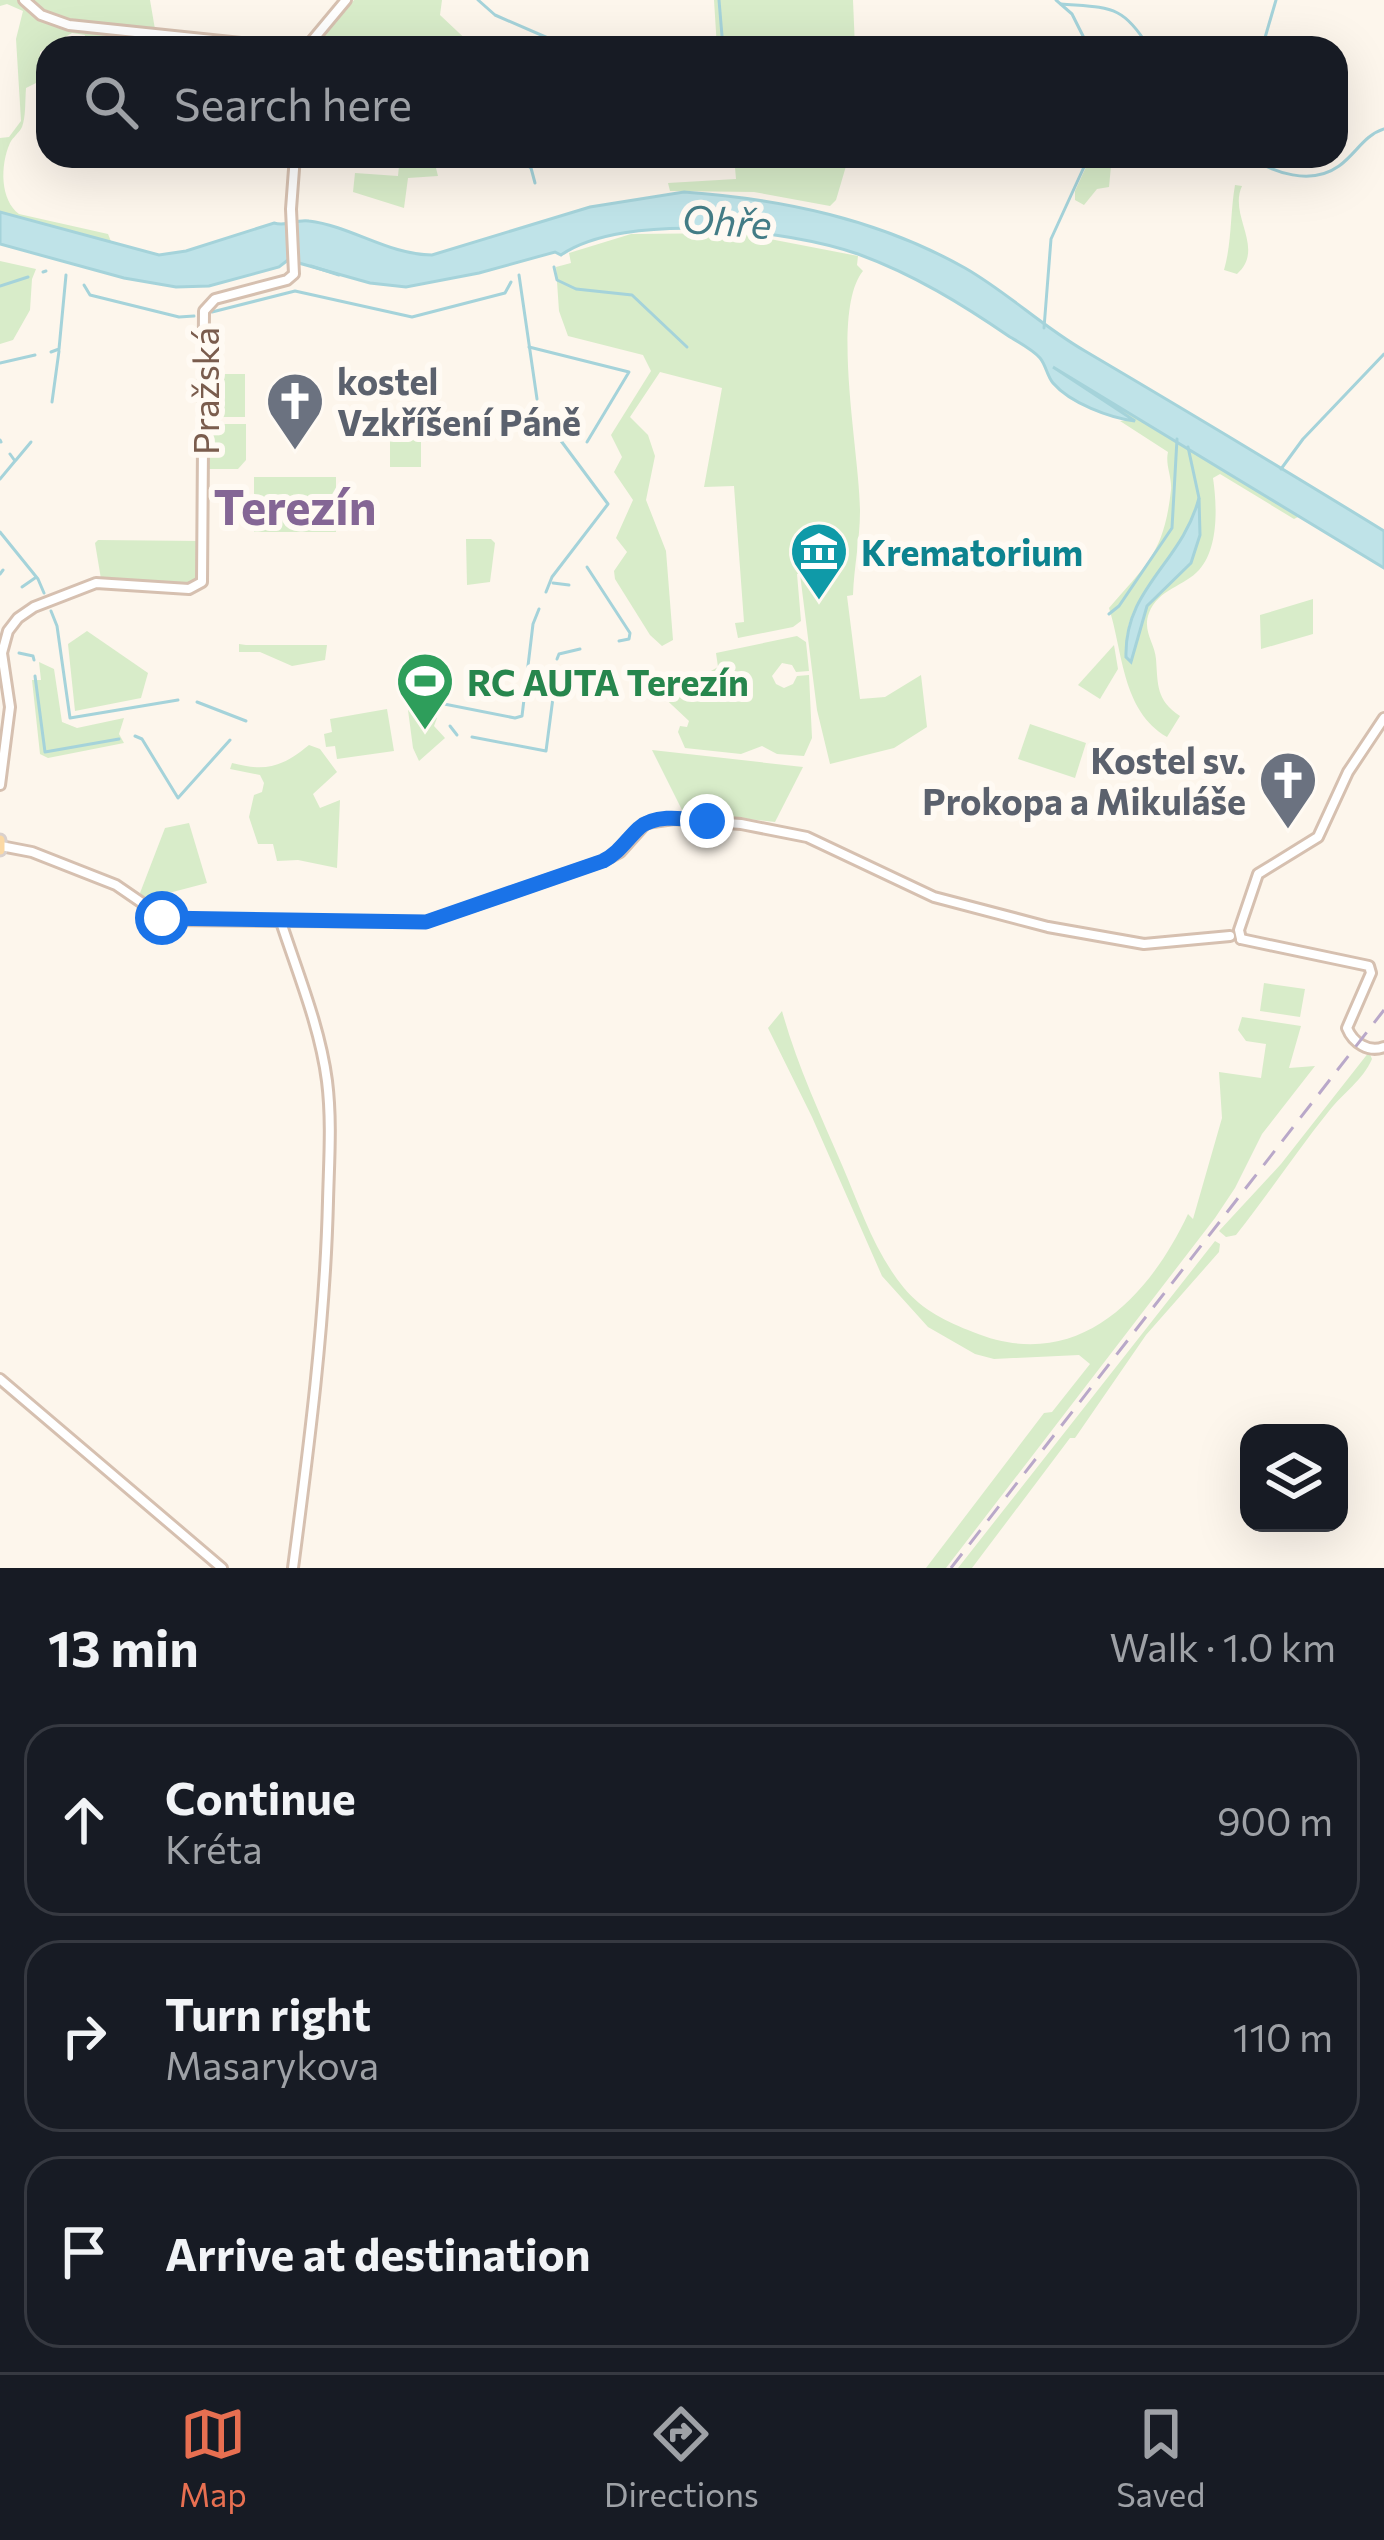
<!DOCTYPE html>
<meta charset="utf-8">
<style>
body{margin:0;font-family:Commissioner,sans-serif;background:#242831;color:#f1f3f6}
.controls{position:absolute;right:36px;bottom:36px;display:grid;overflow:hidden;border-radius:24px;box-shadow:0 12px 48px #0002}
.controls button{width:108px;height:108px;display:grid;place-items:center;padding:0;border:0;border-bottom:3px solid #363941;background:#171b24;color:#f1f3f6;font:60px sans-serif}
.stop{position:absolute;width:36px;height:36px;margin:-27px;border:9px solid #1a73e8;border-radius:50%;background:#fff}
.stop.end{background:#1a73e8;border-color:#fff;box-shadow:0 3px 12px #0008}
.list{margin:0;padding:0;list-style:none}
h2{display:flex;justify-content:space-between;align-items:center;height:156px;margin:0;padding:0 48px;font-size:51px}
h2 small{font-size:39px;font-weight:400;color:#9ea1a6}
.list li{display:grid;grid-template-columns:78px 1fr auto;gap:36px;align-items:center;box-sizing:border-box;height:192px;margin:0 24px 24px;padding:0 24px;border:3px solid #363941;border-radius:36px}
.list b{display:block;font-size:45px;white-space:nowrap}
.list p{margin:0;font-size:39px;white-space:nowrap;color:#9ea1a6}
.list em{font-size:39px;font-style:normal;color:#9ea1a6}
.icon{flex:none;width:66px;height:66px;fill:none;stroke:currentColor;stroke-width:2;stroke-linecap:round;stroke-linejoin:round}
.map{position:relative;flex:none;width:1384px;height:1568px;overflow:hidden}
.search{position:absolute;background:#171b24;box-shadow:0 12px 48px #0002;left:36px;right:36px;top:36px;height:132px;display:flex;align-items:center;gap:30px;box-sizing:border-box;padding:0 42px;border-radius:36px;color:#9ea1a6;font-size:45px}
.sheet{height:804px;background:#171b24}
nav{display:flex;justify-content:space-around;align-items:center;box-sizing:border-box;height:168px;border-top:3px solid #363941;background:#171b24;font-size:33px;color:#9ea1a6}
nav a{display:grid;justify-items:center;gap:6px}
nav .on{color:#e76f51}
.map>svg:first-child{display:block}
.green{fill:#d8ecc9;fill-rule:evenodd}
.water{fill:#bfe3e8;stroke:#a5d3da;stroke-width:3}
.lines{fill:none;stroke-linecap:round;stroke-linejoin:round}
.stream{stroke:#a5d3da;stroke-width:3}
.secondary-casing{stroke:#d6c0b0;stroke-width:14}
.primary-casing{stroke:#dad1cd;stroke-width:15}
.secondary{stroke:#fff;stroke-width:8}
.primary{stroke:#fbd9a5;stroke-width:9}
.rail{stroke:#b9a8c9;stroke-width:3;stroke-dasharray:18 12;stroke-linecap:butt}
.route{stroke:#1a73e8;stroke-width:15}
.labels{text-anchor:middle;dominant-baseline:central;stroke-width:12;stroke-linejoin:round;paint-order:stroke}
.worship-label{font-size:36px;font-weight:bold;fill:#5b616d;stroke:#fffaf3;text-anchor:start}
.street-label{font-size:36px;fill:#7a5c4d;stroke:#fffaf3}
.culture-label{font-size:36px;font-weight:bold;fill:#0d838f;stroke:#fffaf3;text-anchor:start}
.leisure-label{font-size:36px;font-weight:bold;fill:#27864d;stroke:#fffaf3;text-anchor:start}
.water-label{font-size:39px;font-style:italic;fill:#437c86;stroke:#fffaf3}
.district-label{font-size:48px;font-weight:bold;fill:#846695;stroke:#fffaf3}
</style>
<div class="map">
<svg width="1384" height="1568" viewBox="0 0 1384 1568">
<rect width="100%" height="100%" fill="#fdf6ec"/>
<!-- green -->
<g class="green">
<path d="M0,0H150L157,41L149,48H82L85,35L72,33L40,52L42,80L26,88C25,100 26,117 22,127C19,133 13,137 10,143C0,165 0,200 19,214L108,234L112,244L0,212V138L9,137L21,121L16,39L23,11L7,4L0,6Z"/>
<path d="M354,0H442L440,15L475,48H314Z"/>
<path d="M714,0H853L855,48H717Z"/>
<path d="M400,156H433L438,176L408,178L404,208L353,192L355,173L398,176Z"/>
<path d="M734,156H849L836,200L830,206L754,192L670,191L668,183L736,179Z"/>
<path d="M1091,156H1112L1109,187L1097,189L1084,205L1075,200V191Z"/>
<path d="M1235,185L1242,186C1228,216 1266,248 1237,274L1224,270C1232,242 1230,214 1235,185Z"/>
<path d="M738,233L858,256L857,265L863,271C830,312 860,454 860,511C860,539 854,567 853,595L847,596L860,699L885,697L921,675L927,727L894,748L830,764L817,710L800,574H797L801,621L793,627L738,638L735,623L744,622L734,486L704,487L722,388L660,372L630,417L648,435L655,456L646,500L666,551L673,640L662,646L650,635L615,579L614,571L627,552L616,538L633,500L614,472L622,457L611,435L651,371L643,355L568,336L559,311L556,267L571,263L569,253L631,234Z"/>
<path d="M0,261L36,269L32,279L30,310L13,340L0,344Z"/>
<path d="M1053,366L1300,516L1294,519L1220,474L1213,478C1217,505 1219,548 1199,570C1185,586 1158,589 1149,613C1142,631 1155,643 1156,659C1158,685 1156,700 1180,716L1167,737C1122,711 1123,652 1109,608C1148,563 1164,552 1171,490C1172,476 1165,465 1168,452L1120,421L1132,420L1053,370ZM1200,499V535L1191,563L1147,606L1131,662L1126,657C1124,607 1145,595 1172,558C1185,539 1193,519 1200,499Z"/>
<rect x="207" y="374" width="38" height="43"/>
<rect x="390" y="423" width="31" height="44"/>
<path d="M208,424H246V460L238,469H208Z"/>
<rect x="254" y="477" width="82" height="55"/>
<path d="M466,539H491L495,543L490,582L467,585Z"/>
<path d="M98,540L201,541L200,576L194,584C162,587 132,585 101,579L95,543Z"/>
<path d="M1313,599V634L1261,649L1260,615Z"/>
<path d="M87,631L148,673L141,698L75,711L68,644Z"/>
<path d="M797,636L806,642L809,671L796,672L792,665L782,663L772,676L776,684L784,688L793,684L797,676L809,675L812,738L804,756L777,754L762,746L741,754L685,748L678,732L680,726L687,727L689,721L656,690L712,677L711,671L718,667L716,653Z"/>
<path d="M239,644L246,645H327L325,660L292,666L260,652H239Z"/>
<path d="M1114,645L1118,669L1100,699L1078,685Z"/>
<path d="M39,662L54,669L62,722L77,728L124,718L119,734L124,743L48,758L40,754L32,680H41Z"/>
<path d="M387,709L394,751L337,759L335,746L326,747L324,734L332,732L330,719Z"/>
<path d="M408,710L432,711L437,718L434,726L445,738L419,761L413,748Z"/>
<path d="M1030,724L1086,743L1075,778L1018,759Z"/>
<path d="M309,745L320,749L337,772L313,794L320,808L340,800L337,868L298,860L277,861L273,844H258L249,817L254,795L262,792L264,783L260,775L230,769L232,763C266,772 282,767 309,745Z"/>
<path d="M652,750L803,767L775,822L683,812Z"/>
<path d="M189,823L207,883L146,899L140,893L165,828Z"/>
<path d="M1264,983L1305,989L1300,1017L1260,1011Z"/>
<path d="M782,1011C797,1065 820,1114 842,1165C860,1207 875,1253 904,1288C922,1310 947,1322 973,1332C1075,1374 1147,1301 1188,1214L1193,1219L1222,1118L1219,1072L1261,1078L1266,1044L1246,1041L1238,1030L1242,1017L1301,1026L1289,1068L1315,1066L1262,1134L1235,1188L1215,1218L946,1568H926L1044,1413L1052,1412L1090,1364L1079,1355L994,1359L975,1354L928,1327L882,1276L812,1117L768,1028Z"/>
<path d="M1369,1052L1372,1059C1363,1080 1343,1093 1329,1111C1296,1152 1268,1195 1236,1235L1226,1237L1219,1231L1281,1164Z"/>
<path d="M1215,1241L1220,1244L1219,1252L1146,1335L1075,1438H1070L972,1568H958Z"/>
</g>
<!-- water -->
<g class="water">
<path d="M684,192C782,199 878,219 965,268C1007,292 1043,327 1085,351C1185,410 1285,470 1384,531V568L1053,367L1135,421C1110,418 1070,403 1053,383C1047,376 1046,365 1040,358C1033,350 1020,343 1010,337C962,304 913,274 858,254C787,229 625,211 561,255L555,252L479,273L406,287L370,283L288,260L279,267L209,286L176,287L124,278L0,244V212L159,255L186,251L274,223C287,227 295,219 309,221C351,226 389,255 432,255L590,207Z"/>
<path d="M1199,498L1200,535L1191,563L1147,606L1131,662L1126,657C1124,588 1182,563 1199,498Z"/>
</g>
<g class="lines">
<!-- stream -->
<g class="stream">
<path d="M478,0L495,15L571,48"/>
<path d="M719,0L723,48"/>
<path d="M1056,0L1072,14L1089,48"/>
<path d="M1061,4C1109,8 1123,4 1149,48"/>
<path d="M1262,48L1276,0"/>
<path d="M515,156L531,168L535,183"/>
<path d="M1247,156C1274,173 1311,186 1339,166C1356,154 1364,135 1384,129"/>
<path d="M311,266L339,275"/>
<path d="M554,267L557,280L576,289L632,295L687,347"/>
<path d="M43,272L46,271"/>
<path d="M519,275L537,399"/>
<path d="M84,285L90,295L179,317L194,316"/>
<path d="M0,286L28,277"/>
<path d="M212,312L295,291L412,317L505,293L511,282"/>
<path d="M1044,328L1051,239L1089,156"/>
<path d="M529,347L629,372L587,442"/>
<path d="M51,352L59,349L66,275"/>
<path d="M0,363L35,355"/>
<path d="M52,402L59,351"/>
<path d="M544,418L608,504L552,577L546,592"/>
<path d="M0,440L1,442"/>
<path d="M1188,447L1199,498"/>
<path d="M16,460L31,442"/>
<path d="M1281,469L1303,439L1384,354"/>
<path d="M0,479L15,461L10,454"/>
<path d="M0,532L38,579L44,593"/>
<path d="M587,567L630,633L629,639L619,641"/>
<path d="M0,574L3,570"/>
<path d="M553,583L569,585"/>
<path d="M22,587L35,578"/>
<path d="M51,611L57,626L70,718L178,700"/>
<path d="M1109,614L1119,606L1172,528L1177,439"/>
<path d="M19,653L33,656L34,660"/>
<path d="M557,659L559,654L580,649"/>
<path d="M35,676L45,752L119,739"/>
<path d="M197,702L246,721"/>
<path d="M414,703L429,701L515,718L522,716L533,624L539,609"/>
<path d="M450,726L457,735"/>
<path d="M135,736L142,739L178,798L230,740"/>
<path d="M472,737L546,751L556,675"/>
</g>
<defs>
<g id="secondary">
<path d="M24,0L41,15L69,25L288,48"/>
<path d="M306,48L346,0"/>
<path d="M0,785L10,707L2,653L8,631L18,618L34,607L96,583L189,589L202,582L204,311L215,299L287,280L294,274L291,209L295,156"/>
<path d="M1,846L32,852L116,885L167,920L426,922L603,861L620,852L646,823L674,819L741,824L807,837L934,897L1048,927L1144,944L1230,936"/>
<path d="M281,922C298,974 320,1027 327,1081C332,1121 329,1161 328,1201C325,1324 309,1446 293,1568"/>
<path d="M1241,939L1239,930L1258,874L1318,837L1348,772L1384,718"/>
<path d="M1241,939L1369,966L1371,973L1347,1028C1353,1043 1369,1053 1384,1047"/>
<path d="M0,1379L222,1568"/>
</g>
<path id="primary" d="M0,840V850"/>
</defs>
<!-- secondary casing -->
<use href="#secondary" class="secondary-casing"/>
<!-- primary casing -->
<use href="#primary" class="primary-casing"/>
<!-- secondary -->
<use href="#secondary" class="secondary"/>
<!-- primary -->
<use href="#primary" class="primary"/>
<!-- rail -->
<path class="rail" d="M951,1568L1384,1010"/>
</g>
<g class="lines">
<!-- route -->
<path class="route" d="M162,918L426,922L603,861C620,852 626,840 639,828C656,813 686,819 707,821"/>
</g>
<!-- icons -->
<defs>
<symbol id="church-pin" viewBox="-11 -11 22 30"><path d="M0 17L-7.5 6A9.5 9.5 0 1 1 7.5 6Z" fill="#6b7280" stroke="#fffaf3"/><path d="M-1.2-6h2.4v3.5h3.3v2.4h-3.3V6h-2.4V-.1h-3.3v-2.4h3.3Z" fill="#fff"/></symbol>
<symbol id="museum-pin" viewBox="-11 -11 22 30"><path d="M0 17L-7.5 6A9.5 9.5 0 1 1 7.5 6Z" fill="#0f9aa8" stroke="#fffaf3"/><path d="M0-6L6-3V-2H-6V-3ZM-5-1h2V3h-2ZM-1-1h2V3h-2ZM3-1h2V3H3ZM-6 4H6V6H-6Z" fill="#fff"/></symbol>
<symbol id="stadium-pin" viewBox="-11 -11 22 30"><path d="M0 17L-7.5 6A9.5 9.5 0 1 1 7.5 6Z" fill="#2e9e5b" stroke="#fffaf3"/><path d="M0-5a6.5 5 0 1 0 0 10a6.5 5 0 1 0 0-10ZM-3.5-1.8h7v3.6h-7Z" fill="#fff"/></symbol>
</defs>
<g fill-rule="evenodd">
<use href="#church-pin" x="262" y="368" width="66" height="90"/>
<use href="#museum-pin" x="786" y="518" width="66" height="90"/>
<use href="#stadium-pin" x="392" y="648" width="66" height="90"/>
<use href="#church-pin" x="1255" y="747" width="66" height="90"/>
</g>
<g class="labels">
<!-- worship labels -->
<g class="worship-label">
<text x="337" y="380">kostel<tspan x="337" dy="41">Vzkříšení Páně</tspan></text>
<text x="1246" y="759" text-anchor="end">Kostel sv.<tspan x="1246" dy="41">Prokopa a Mikuláše</tspan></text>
</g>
<!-- street labels -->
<g class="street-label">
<text transform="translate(204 391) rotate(-90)">Pražská</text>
</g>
<!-- culture labels -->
<g class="culture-label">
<text x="861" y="551">Krematorium</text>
</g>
<!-- leisure labels -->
<g class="leisure-label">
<text x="467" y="681">RC AUTA Terezín</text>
</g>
<!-- water labels -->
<g class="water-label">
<text transform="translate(727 220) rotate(4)">Ohře</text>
</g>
<!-- district labels -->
<g class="district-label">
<text x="295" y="505">Terezín</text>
</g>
</g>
</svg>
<div class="controls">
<button><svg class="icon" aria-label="layers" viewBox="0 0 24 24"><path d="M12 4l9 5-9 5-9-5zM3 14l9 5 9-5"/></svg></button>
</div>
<div class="stop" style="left:162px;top:918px"></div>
<div class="stop end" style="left:707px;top:821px"></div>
<div class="search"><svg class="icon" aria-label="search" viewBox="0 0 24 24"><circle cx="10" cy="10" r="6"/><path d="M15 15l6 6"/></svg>Search here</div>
</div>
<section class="sheet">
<h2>13 min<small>Walk · 1.0 km</small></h2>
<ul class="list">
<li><svg class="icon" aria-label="ahead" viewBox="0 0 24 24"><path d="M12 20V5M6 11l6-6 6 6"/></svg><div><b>Continue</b><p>Kréta</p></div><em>900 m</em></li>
<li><svg class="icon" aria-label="right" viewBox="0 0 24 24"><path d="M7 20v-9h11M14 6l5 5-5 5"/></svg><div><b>Turn right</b><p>Masarykova</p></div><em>110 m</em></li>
<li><svg class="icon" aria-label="arrive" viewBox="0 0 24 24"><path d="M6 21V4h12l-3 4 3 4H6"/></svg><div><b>Arrive at destination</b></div></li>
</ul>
</section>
<nav>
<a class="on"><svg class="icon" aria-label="map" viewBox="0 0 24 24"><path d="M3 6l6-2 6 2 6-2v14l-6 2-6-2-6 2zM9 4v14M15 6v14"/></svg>Map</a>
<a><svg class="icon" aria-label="directions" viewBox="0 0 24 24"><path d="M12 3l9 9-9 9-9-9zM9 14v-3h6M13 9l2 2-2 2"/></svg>Directions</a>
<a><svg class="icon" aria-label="saved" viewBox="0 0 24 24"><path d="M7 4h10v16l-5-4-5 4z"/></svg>Saved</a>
</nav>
